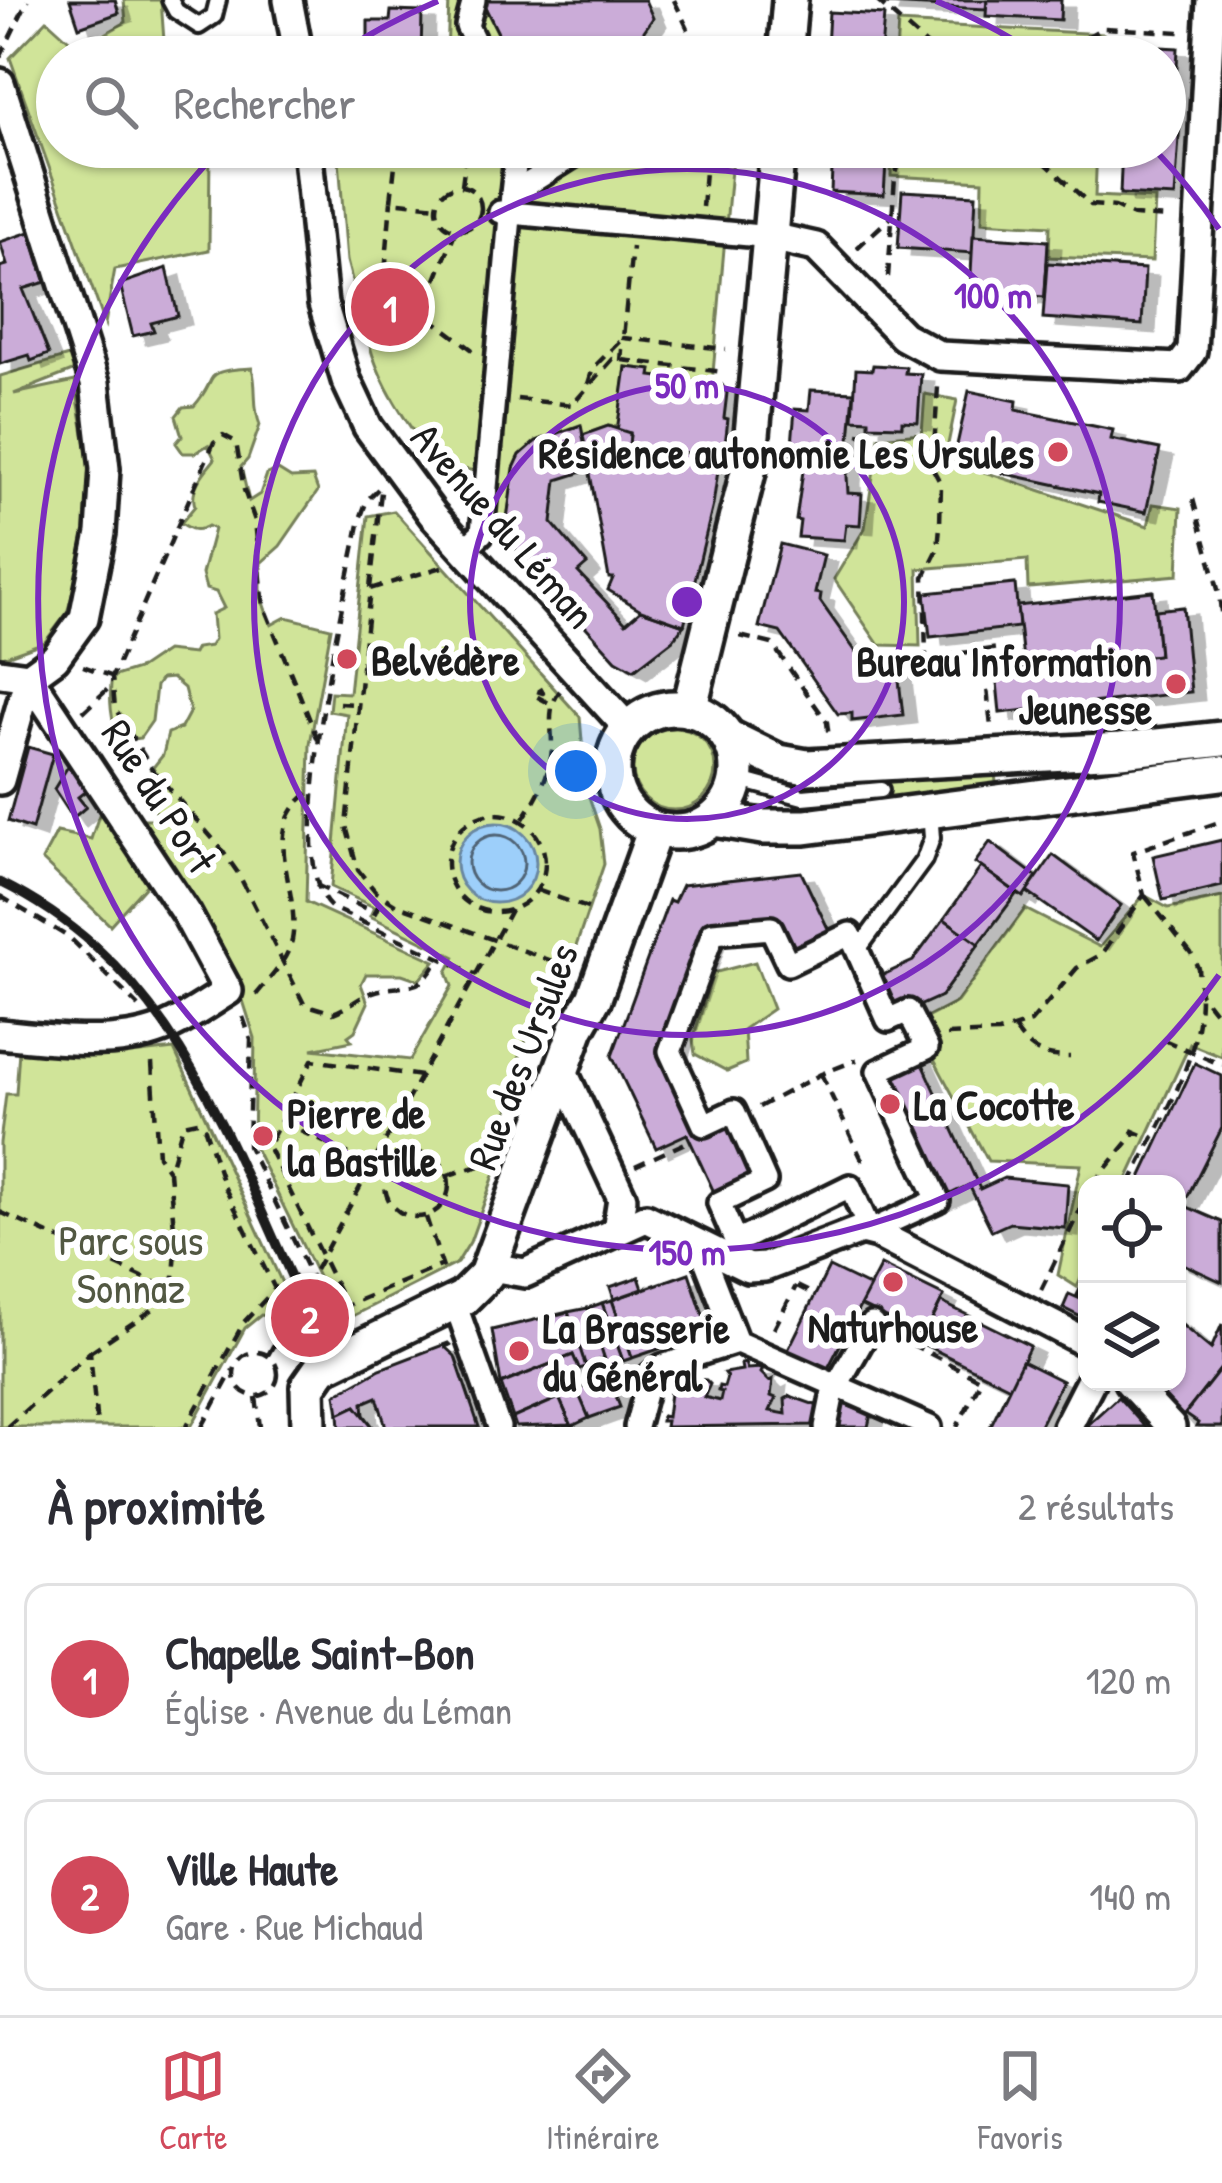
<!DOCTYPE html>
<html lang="fr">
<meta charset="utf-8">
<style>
body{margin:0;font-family:"Patrick Hand",sans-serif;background:#f7f7f7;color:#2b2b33}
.controls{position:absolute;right:36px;bottom:36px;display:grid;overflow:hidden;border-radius:24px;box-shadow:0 3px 9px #0004}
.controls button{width:108px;height:108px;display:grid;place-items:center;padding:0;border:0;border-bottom:3px solid #e1e1e2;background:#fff;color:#2b2b33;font:60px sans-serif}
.you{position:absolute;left:576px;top:771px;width:42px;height:42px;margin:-30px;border:9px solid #fff;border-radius:50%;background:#1a73e8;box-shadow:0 0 0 18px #1a73e833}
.badge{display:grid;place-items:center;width:78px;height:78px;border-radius:50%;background:#d1495b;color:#fff;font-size:39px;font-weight:700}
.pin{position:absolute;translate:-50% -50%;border:6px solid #fff;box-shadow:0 3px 12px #0006}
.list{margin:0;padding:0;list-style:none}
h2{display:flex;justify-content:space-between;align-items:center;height:156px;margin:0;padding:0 48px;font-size:51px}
h2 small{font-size:39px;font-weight:400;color:#7c7c81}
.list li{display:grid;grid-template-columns:78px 1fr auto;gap:36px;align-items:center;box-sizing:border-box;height:192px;margin:0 24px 24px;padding:0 24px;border:3px solid #e1e1e2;border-radius:24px}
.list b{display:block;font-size:45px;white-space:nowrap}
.list p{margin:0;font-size:39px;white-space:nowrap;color:#7c7c81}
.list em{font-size:39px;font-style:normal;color:#7c7c81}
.icon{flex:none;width:66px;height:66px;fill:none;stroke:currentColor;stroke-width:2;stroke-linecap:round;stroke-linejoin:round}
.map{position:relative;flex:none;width:1222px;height:1427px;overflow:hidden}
.search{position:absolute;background:#fff;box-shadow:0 3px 9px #0004;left:36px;right:36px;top:36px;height:132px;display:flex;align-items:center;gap:30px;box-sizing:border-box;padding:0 42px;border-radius:66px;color:#7c7c81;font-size:45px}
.sheet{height:588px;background:#fff}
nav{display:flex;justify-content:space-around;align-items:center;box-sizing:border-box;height:168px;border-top:3px solid #e1e1e2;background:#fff;font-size:33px;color:#7c7c81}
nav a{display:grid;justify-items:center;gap:6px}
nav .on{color:#d1495b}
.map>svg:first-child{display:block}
.green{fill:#d0e499;stroke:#76805a;stroke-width:3}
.water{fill:#9dcffa;stroke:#6987a1;stroke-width:3}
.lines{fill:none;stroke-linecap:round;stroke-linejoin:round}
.shore{stroke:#506475;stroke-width:3}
.building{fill:#cbacd8;stroke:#1c1c1c;stroke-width:3;filter:url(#shadow)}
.service-casing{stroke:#1c1c1c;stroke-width:22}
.pedestrian-casing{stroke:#1c1c1c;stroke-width:30}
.minor-casing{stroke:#1c1c1c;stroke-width:36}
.tertiary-casing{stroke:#1c1c1c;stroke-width:42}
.path{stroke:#1c1c1c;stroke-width:4.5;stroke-dasharray:12 9;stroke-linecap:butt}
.service{stroke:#fff;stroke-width:14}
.pedestrian{stroke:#fff;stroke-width:21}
.minor{stroke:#fff;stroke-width:27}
.tertiary{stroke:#fff;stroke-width:33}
.rail{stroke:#1c1c1c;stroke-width:9}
.path-bridge{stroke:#1c1c1c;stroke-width:4.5;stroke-dasharray:12 9;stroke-linecap:butt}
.ring{fill:none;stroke:#7b2cbf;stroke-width:6}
.poi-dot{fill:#d1495b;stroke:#fff;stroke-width:4.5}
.labels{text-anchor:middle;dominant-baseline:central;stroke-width:12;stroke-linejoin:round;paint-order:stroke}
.poi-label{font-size:42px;font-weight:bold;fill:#1c1c1c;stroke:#fff;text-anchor:start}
.street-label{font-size:42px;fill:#1c1c1c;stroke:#fff}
.park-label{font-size:42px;fill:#525842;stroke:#fff}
.centre{fill:#7b2cbf;stroke:#fff;stroke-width:6}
.ring-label{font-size:36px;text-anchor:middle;font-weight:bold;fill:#7b2cbf;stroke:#fff;stroke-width:12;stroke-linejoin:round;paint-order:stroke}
</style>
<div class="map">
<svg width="1222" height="1427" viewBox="0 0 1222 1427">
<defs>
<filter id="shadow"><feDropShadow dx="13" dy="8" stdDeviation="0" flood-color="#0004"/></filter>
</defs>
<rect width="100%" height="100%" fill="#fff"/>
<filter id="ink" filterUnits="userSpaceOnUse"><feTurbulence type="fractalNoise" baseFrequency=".00833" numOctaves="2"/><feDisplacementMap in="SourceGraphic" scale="24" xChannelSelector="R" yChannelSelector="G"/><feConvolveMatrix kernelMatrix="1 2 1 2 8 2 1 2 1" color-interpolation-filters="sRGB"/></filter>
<g filter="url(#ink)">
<!-- green -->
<g class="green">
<path d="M124,0H161L164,41L130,57H57V147H132L135,152L210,147L209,250L115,269L105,324L10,58L47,20L79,49L126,22Z"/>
<path d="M449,0H485L483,4L510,57H447Z"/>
<path d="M898,23L1103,34L1101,57H896Z"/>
<path d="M338,147H733L712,384L651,376V370L626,367L618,427L608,426L583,435L580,425C513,449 518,450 507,519L483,516L487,472L438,466C402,417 363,363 363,300L357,299L347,261Z"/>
<path d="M892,147H1097L1095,196L1155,199L1152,261L1049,257L1050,226L982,222L983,181L891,176Z"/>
<path d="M72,355L75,370L14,394L75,381L89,463L88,542L67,613L45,642L0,658V376Z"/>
<path d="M252,368C258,389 252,405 260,425L248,459L241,467L249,501L260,494L267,474L278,470L291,478L313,477L318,491L280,546L261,563V597L271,625L286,617L331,628L310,744L306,902L435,961L419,980L402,974H366L361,984L368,1003L355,1031L348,1036L352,1041L312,1049L410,1060L452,986L447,972L455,957L370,916L374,907L331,887L347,714L329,711L331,692L349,693L368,516L394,511L580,717L586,788L600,829L604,864L558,999L542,995L515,1070L521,1073L506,1116L514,1120L470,1242L457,1263L340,1322L253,1144L255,1038L240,991L138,819H159L145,788L147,775L163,755L168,733L181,728L190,711L184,688L172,678L161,679L156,686L152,721L140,738L121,740C110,726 109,694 112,677L141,668L166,651L193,654L196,648L210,646L214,639L212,614L224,608L216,592L206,589L202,574L214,529L208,526C197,532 191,530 181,523L195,506C189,488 205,471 215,459L208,445L195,453H183L176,443L182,436L176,416L183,407L194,406C221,376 198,371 252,368Z"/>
<path d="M925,394L957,400L945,459L1148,526L1153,504L1181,508L1178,575L1028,588L1027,560L918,569L920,646L879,645L834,579L865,528L879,437L922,433Z"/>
<circle cx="674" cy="769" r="41"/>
<path d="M994,766L997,790L815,812V807L882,800L879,779L813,786L812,781Z"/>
<path d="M100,812L148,883L110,925L42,860L57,832L91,839Z"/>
<path d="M1144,895L1168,908L1222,897V1057L1190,1044L1125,1184H1087V1265L1077,1287L1058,1275L1081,1165L988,1161L915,1024L957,1002L1025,909L1100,947Z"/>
<path d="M755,962L773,1009L744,1029L746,1063L727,1071L695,1054L693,1039L713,973Z"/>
<path d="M174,1049L288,1296L276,1317L261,1315L245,1328L191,1427H0V1143L6,1094H16L19,1050L140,1053Z"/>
</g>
<!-- water -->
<circle class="water" cx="496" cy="863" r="40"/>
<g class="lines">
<!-- shore -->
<circle class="shore" cx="496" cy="863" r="28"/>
</g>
<!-- building -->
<g class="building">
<path d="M70,0H115L119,13L79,27Z"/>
<path d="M485,0H645L653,18L626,57H510L483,3Z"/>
<path d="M887,0H987L986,9L886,4Z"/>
<path d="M987,0H1061L1060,20L986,16Z"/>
<path d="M391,11L422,12L421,57H376V43H368V21H390Z"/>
<path d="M829,12L884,15L881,52L827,49Z"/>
<path d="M1122,45L1178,48L1174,122H1180L1175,197L1120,194L1122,147H1165V57H1121Z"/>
<path d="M827,49L881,52V57H826Z"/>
<path d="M833,147H887L884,195L831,192Z"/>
<path d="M902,191L976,195L973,253L898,248Z"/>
<path d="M30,232L46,282L23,289L49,354L31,361L29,355L0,364V267L7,265L0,242Z"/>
<path d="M973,236L1048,241L1045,297L970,292Z"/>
<path d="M1047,263L1145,269L1142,325L1043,318Z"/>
<path d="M167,268L178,316L151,323L154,331L133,336L120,284Z"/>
<path d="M375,282L403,283L404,323L376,322Z"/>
<path d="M873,365L906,367L905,373L921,374L918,422L902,421V426L869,425V420L853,419L856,369L872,370Z"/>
<path d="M626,367L652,370L651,376L722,385L727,393L724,418L728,419L725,445H719L717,457L629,446L630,433L617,431Z"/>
<path d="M811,390L854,392L847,476L848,493L862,494L860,525L846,524L844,540L798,537L800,521L796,520L805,457L791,456L795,409L809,410Z"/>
<path d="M969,391L1017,401L1016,410L1113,430L1111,439L1160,449L1146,512L1098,502L1099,494L1002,473L1004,465L955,454Z"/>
<path d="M581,425L589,470L557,480L552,523L587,564L578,572L626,623L641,610L684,625L673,640L634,670L616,660L517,551L510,536L507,519L514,468L520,455L536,441Z"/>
<path d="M608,426L630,433L629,446L720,457L713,505L684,625L641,610L608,590L613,578H609L583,435Z"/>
<path d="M780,544L824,555L815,593L821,594L820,601L864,663L872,667L897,663L903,715L852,721V713L838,714L780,632L759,627Z"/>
<path d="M1015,584L1019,627L930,637L925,593Z"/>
<path d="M1153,591L1159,655L1024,669L1017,606Z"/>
<path d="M1183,607L1191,692L1000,713L996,672L1159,655L1155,610Z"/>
<path d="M28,747L53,754L32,829L8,821Z"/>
<path d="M70,763L87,790L78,797L86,807L73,818L54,789Z"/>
<path d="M1222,840V886L1163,900L1153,856Z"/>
<path d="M990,842L1037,877L1023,897L975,863Z"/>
<path d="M1053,855L1121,905L1096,941L1027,892Z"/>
<path d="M981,867L1017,893L979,944L944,919Z"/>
<path d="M801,872L834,941L788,964L771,928L713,933L672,1058L704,1125L734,1111L765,1181L719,1203L687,1134L656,1148L612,1056L669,900L674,902L682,885Z"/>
<path d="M944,919L979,944L941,996L888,1020L870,981L913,961Z"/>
<path d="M918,1053L980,1189L1004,1178L1068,1184L1065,1228L1010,1223L992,1231L969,1185L938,1200L878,1071Z"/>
<path d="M1195,1063L1222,1076V1128L1183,1205L1222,1222V1282L1177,1261V1233L1182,1224L1177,1222V1184H1138Z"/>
<path d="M881,1265L944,1296L924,1336L860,1305Z"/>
<path d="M829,1267L870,1287L826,1372L787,1352Z"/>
<path d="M689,1273L709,1332L632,1358L612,1300Z"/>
<path d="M639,1277L643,1289L614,1299L610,1287Z"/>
<path d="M1069,1294L1087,1302V1320L1063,1308Z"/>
<path d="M307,1297L317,1320L324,1317L328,1325L304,1337L300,1327L307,1324L297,1302Z"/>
<path d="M612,1300L632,1358L623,1361L602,1303Z"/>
<path d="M941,1302L1030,1346L1010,1387L921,1343Z"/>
<path d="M602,1303L623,1361L607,1366L588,1308Z"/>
<path d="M588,1308L604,1358L585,1365L568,1312Z"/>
<path d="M568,1312L586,1367L579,1369L573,1355L501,1384L492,1330Z"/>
<path d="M1177,1321L1211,1349L1222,1324V1367L1182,1418L1150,1382H1177Z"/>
<path d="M448,1343L450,1345L445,1347L455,1356L479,1427H386L377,1397L363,1403L364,1415L373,1427L356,1406L339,1414L336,1394L380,1369Z"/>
<path d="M573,1355L579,1369L558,1376L566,1395L513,1418L501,1384Z"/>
<path d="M1022,1361L1062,1381L1039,1427H990Z"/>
<path d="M745,1363L747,1369L763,1368L761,1373L769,1381L773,1379L771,1396L776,1398L770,1411L786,1414L785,1399L790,1396L815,1405L820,1403L819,1425L665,1427L666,1421H661L662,1416L667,1417L672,1377L676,1374L680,1378L706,1380L710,1384L704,1397L720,1401L722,1392L718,1391L719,1386L724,1387L727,1377L724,1373L742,1370L741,1364Z"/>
<path d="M1222,1367V1427H1196L1198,1423L1185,1414Z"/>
<path d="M609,1377L620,1407L589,1418L577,1390Z"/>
<path d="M577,1390L589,1418L572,1426L559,1398Z"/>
<path d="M1118,1397L1145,1427H1086V1426Z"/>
<path d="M559,1398L571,1425L516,1427L513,1418Z"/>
<path d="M838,1402L871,1414L868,1427H840Z"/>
<path d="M356,1406L373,1427H340L339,1414Z"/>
</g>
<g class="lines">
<defs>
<g id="service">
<path d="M170,0L176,11L199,26L214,16L218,0"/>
<path d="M737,779L803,797L881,790"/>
<path d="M857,951L924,860L932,838L930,811"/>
</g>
<g id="pedestrian">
<path d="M474,0L467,26L482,57"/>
<path d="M512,194L517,147"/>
<path d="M500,212L771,237"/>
<path d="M464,550L482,533L512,194L587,147"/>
<path d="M771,928L788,964L850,934L888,1020L908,1011L927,1048L878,1071L938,1200L870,1231L850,1186L736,1242L719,1203L765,1181L734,1111L704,1125L670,1051L713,933Z"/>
<path d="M700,1247L737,1342L930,1427"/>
<path d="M455,1303L499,1427"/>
<path d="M636,1427L650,1375L662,1366L737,1342"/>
<path d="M826,1427L833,1392L872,1324"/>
</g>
<g id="minor">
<path d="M288,0L299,57"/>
<path d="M0,83L95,383L105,469L101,533L84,618L55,658L29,677"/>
<path d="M307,147L323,304L346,380L368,427L433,515L629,729"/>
<path d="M771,237L816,247L903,336L940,356L1179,368L1192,351L1211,0"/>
<path d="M0,673L29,677L187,915L228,991C207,1004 185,1020 162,1029C114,1048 50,1039 0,1034"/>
<path d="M0,780L29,677"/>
<path d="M562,1070L622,1198L617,1230"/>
<path d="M491,1267L525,1273L646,1218L748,1268L765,1267L861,1230L877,1234L1087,1343"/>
<path d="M1129,1382L1171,1427"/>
<path d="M1067,1427L1090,1382"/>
</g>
<g id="tertiary">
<path d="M785,57L790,0"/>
<circle cx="675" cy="770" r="62"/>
<path d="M689,710L749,468L778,147"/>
<path d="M728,737L779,762L807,767L1121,750L1222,739"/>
<path d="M714,819L762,827H805L1222,773"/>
<path d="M309,1427L308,1387L322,1367L463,1298L486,1275L577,1028L594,998L655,829"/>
</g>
</defs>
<!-- service casing -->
<use href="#service" class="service-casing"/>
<!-- pedestrian casing -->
<use href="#pedestrian" class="pedestrian-casing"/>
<!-- minor casing -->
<use href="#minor" class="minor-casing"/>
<!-- tertiary casing -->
<use href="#tertiary" class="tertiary-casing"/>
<!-- path -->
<g class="path">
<path d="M674,0L698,50L697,57"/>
<path d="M876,0L940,57"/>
<path d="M0,57L28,0"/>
<path d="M1049,57L1103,28L1180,32"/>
<path d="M397,147L391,201L437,206"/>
<path d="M1028,147L1091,205L1115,207L1134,216L1171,218"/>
<path d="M462,185L467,147"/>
<circle cx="459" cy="208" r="22"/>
<path d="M702,207L707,147"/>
<path d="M456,230L427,302L417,308L474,351"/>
<path d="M857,248L892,216"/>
<path d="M888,277L895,177L904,147"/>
<path d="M362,331H417V275L385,274L391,201"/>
<path d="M621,361L623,338L726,349"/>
<path d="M588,384L593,368L623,338L632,247"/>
<path d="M517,399L572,405L613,359L724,372"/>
<path d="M858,434L934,448L938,386"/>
<path d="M934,448L933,469L941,484L940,526L938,549L924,577L926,658L1006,647"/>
<path d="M378,489L367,500L360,519C348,585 278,866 332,908L477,975"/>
<path d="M1193,499L1219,593L1222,621"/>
<path d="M442,567L370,589L346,826L358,870L376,892L395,904L574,969"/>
<path d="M370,588L381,492"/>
<path d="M740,636L772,644L827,722L829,738"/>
<path d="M983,649L991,727"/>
<path d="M83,666L111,676"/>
<path d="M540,688L543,693L537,691L534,695L549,703"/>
<path d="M339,703L357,704"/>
<path d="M83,712L110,687"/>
<path d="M318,740L264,607L255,521L244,490L236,442L223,435L214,442L112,677L115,708L152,769L219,846L238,873L304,1004L333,1013C348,1008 361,995 376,991C410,982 419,996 439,958"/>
<circle cx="496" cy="863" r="49"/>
<path d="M523,819C536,799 547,781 551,757C555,732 544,711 560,691"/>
<path d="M316,885L375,913L382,897"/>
<path d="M537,890L593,910"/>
<path d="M0,896L70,938L139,1007"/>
<path d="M1145,896L1191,953L1198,968L1200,993L1222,1021"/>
<path d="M256,995C269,979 287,961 292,940C302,888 255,828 313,790"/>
<path d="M243,1017L251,1040L248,1146L335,1326"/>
<path d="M1015,1029C1030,1052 1044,1057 1070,1057"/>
<path d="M947,1035L998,1033L1031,1022L1077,968L1102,954L1144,895L1133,852L1222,821"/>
<path d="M1164,1040L1222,1065"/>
<path d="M152,1063L158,1156L169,1172"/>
<path d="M821,1074L865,1166"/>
<path d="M421,1076L312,1060L268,1146L346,1306L442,1265"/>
<path d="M759,1107L821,1074L857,1060"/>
<path d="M281,1122L388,1172"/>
<path d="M1131,1130L1152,1139"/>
<circle cx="417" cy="1185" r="32"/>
<path d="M635,1166L685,1143"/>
<path d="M448,1175L494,1162"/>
<path d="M1093,1184L1136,1132"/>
<path d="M1130,1184C1159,1123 1201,1061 1200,993"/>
<path d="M0,1212L169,1289"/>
<path d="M426,1217L445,1274"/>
<path d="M315,1270L511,910"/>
<path d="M797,1286L815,1295"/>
<path d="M1041,1290L1087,1196"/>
<path d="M1077,1297L1087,1276"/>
<path d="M292,1303L301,1323"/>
<path d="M316,1316L325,1305"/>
<path d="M774,1329L796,1286"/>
<path d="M892,1334L981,1380L957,1427"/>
<path d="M273,1346L300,1334L296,1326L306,1321"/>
<circle cx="256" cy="1374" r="22"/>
<path d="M90,1352L152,1310L174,1277L176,1250L169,1172L183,1124L198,1121L205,1129L223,1184L275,1289L244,1322L186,1427"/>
<path d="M268,1355L286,1323"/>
<path d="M256,1397L260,1427"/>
<path d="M7,1427L90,1352L97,1427"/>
<path d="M202,1427L233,1370"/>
</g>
<!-- service -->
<use href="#service" class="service"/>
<!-- pedestrian -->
<use href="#pedestrian" class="pedestrian"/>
<!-- minor -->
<use href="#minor" class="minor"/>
<!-- tertiary -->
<use href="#tertiary" class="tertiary"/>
<!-- rail -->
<path class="rail" d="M0,882C176,969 224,1134 302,1300"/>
<!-- path-bridge -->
<path class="path-bridge" d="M286,1323L315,1270"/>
</g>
</g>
<!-- distance rings -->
<g class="ring">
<circle cx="687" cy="602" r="217"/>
<circle cx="687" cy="602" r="433"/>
<path d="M1219 975A650 650 0 1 1 219 150M333 57A650 650 0 0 1 438 1M936 1A650 650 0 0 1 1041 57M1155 150A650 650 0 0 1 1219 229"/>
</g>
<!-- markers -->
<g class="poi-dot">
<circle cx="1058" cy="452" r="12"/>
<circle cx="347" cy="659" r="12"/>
<circle cx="1176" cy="684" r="12"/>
<circle cx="890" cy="1104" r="12"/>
<circle cx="263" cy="1136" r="12"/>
<circle cx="893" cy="1282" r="12"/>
<circle cx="519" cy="1351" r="12"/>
</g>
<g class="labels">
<!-- poi labels -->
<g class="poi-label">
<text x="1034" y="452" text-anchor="end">Résidence autonomie Les Ursules</text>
<text x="371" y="659">Belvédère</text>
<text x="1152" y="660" text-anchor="end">Bureau Information<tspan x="1152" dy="48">Jeunesse</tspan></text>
<text x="914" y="1104">La Cocotte</text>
<text x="287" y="1112">Pierre de<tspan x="287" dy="48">la Bastille</tspan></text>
<text x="893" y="1326" text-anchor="middle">Naturhouse</text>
<text x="543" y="1327">La Brasserie<tspan x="543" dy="48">du Général</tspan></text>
</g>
<!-- street labels -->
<g class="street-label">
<text transform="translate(504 525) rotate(49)">Avenue du Léman</text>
<text transform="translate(160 796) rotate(57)">Rue du Port</text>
<text transform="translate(522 1056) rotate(-69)">Rue des Ursules</text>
</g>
<!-- park labels -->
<g class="park-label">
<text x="131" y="1239">Parc sous<tspan x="131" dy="48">Sonnaz</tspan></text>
</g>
</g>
<circle cx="687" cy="602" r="18" class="centre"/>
<g class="ring-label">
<text x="993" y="308">100 m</text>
<text x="687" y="398">50 m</text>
<text x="687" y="1265">150 m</text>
</g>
</svg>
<div class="controls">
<button><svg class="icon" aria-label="locate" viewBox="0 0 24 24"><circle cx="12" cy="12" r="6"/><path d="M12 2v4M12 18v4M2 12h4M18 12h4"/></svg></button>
<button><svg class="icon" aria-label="layers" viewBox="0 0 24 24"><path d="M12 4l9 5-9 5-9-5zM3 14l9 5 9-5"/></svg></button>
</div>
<div class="you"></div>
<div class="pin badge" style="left:390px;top:307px">1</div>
<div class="pin badge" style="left:310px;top:1318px">2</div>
<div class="search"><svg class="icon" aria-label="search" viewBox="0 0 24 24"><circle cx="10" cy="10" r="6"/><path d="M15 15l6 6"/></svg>Rechercher</div>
</div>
<section class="sheet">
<h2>À proximité<small>2 résultats</small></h2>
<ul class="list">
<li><span class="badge">1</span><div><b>Chapelle Saint-Bon</b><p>Église · Avenue du Léman</p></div><em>120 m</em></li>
<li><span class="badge">2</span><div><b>Ville Haute</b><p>Gare · Rue Michaud</p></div><em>140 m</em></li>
</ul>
</section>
<nav>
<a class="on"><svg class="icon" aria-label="map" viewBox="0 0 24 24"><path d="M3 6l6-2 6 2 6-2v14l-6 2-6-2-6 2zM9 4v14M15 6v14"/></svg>Carte</a>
<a><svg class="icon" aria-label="directions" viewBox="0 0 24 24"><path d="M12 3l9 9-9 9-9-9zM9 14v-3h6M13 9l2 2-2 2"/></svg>Itinéraire</a>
<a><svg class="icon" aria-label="saved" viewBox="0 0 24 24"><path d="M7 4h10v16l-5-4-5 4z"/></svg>Favoris</a>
</nav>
